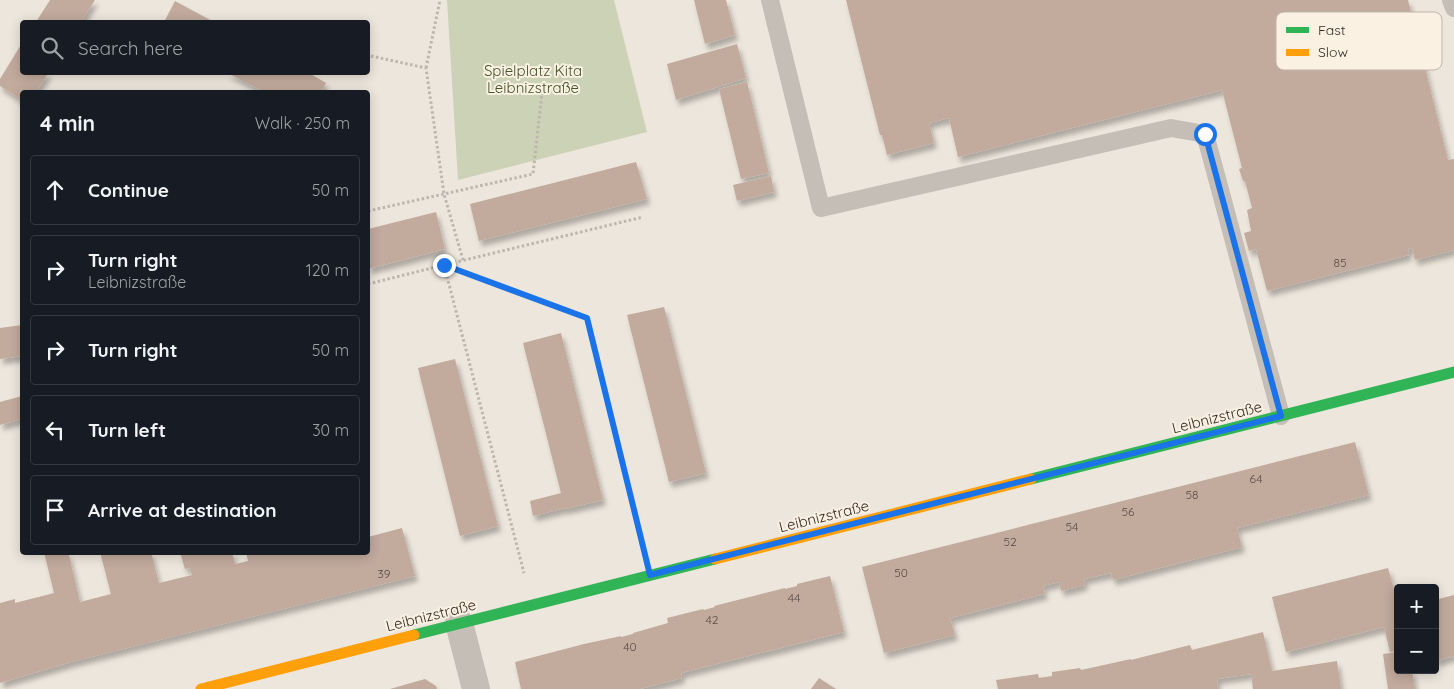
<!DOCTYPE html>
<meta charset="utf-8">
<style>
body{margin:0;font-family:Quicksand,sans-serif;background:#242831;color:#f1f3f6}
.controls{position:absolute;right:15px;bottom:15px;display:grid;overflow:hidden;border-radius:5px;box-shadow:0 2px 12px #0003}
.controls button{width:45px;height:45px;display:grid;place-items:center;padding:0;border:0;border-bottom:1px solid #363941;background:#171b24;color:#f1f3f6;font:25px sans-serif}
.stop{position:absolute;width:15px;height:15px;margin:-11px;border:4px solid #1a73e8;border-radius:50%;background:#fff}
.stop.end{background:#1a73e8;border-color:#fff;box-shadow:0 1px 5px #0008}
.list{margin:0;padding:0;list-style:none}
h2{display:flex;justify-content:space-between;align-items:center;height:65px;margin:0;padding:0 20px;font-size:21px}
h2 small{font-size:16px;font-weight:400;color:#9ea1a6}
.list li{display:grid;grid-template-columns:32px 1fr auto;gap:15px;align-items:center;box-sizing:border-box;height:70px;margin:0 10px 10px;padding:0 10px;border:1px solid #363941;border-radius:5px}
.list b{display:block;font-size:19px;white-space:nowrap}
.list p{margin:0;font-size:16px;white-space:nowrap;color:#9ea1a6}
.list em{font-size:16px;font-style:normal;color:#9ea1a6}
.icon{flex:none;width:28px;height:28px;fill:none;stroke:currentColor;stroke-width:2;stroke-linecap:round;stroke-linejoin:round}
.map{position:relative;flex:none;width:1454px;height:689px;overflow:hidden}
.search{position:absolute;background:#171b24;box-shadow:0 2px 12px #0003;left:20px;top:20px;width:350px;height:55px;display:flex;align-items:center;gap:12px;box-sizing:border-box;padding:0 18px;border-radius:5px;color:#9ea1a6;font-size:19px}
.panel{position:absolute;background:#171b24;box-shadow:0 2px 12px #0003;left:20px;top:90px;width:350px;height:465px;border-radius:5px}
.map>svg:first-child{display:block}
.green{fill:#ccd2b6}
.building{fill:#c2aa9d;filter:url(#shadow)}
.lines{fill:none;stroke-linecap:round;stroke-linejoin:round}
.path{stroke:#bdb6af;stroke-width:3;stroke-dasharray:2.5 2.5;stroke-linecap:butt}
.lane{stroke:#c5beb6;stroke-width:18}
.street{stroke:#c5beb6;stroke-width:28}
.fast{stroke:#30b455;stroke-width:11}
.slow{stroke:#ff9f0a;stroke-width:11}
.route{stroke:#1a73e8;stroke-width:6}
.labels{text-anchor:middle;dominant-baseline:central;stroke-width:4;stroke-linejoin:round;paint-order:stroke}
.number-label{font-size:12px;fill:#584b43}
.park-label{font-size:15px;fill:#415527;stroke:#faf1e3}
.street-label{font-size:15px;fill:#352b25;stroke:#faf1e3}
.key{fill:#faf1e3;stroke:#bfb6aa;stroke-width:1}
.key-label{font-size:14px;fill:#352b25}
</style>
<div class="map">
<svg width="1454" height="689" viewBox="0 0 1454 689">
<defs>
<filter id="shadow"><feDropShadow dx="3" dy="5.5" stdDeviation="2.5" flood-color="#0004"/></filter>
</defs>
<rect width="100%" height="100%" fill="#ede6dc"/>
<!-- green -->
<path class="green" d="M447,0H614L647,132L458,180Z"/>
<!-- building -->
<g class="building">
<path d="M50,0H95L81,22H36Z"/>
<path d="M694,0H726L735,35L705,44Z"/>
<path d="M846,0H1408L1448,160L1454,159V250L1415,260L1412,248L1408,249L1409,255L1267,291L1256,249L1249,251L1244,233L1251,231L1247,210L1252,208L1245,181H1243L1239,169L1242,168L1222,90L958,157L949,118L929,123L934,143L887,155L882,135H880Z"/>
<path d="M175,1L214,22H164Z"/>
<path d="M22,43V72H49L36,92H22V100L0,86V79Z"/>
<path d="M737,44L746,78L676,100L667,64Z"/>
<path d="M226,72H307L326,83L321,92H264Z"/>
<path d="M747,82L769,173L741,179L719,89Z"/>
<path d="M636,162L647,199L479,241L470,204Z"/>
<path d="M771,176L774,192L737,201L733,185Z"/>
<path d="M436,212L445,249L368,269V229Z"/>
<path d="M664,307L706,473L669,482L627,315Z"/>
<path d="M22,325V356L0,359V328Z"/>
<path d="M561,333L603,500L565,509V508L533,516L530,501L561,493L523,343Z"/>
<path d="M455,359L498,526L460,536L418,368Z"/>
<path d="M22,396V419L0,425V402Z"/>
<path d="M1355,442L1369,495L1237,528L1242,547L1113,580L1111,573L1084,579L1085,585L1061,591L1059,582L1043,586L1045,594L950,618L955,635L884,653L862,567Z"/>
<path d="M402,528L415,576L71,662L0,683V603L15,599V603L54,593L44,552H64L69,555L80,602L111,594L100,552H151L159,583L192,575L190,568L185,569L180,552H232L235,564L248,561L246,552H368V537Z"/>
<path d="M1388,568L1398,605V650L1390,652L1384,627L1286,652L1272,597Z"/>
<path d="M830,576L844,632L681,673L682,678L640,689H521L515,662L584,644L621,636V637L633,634V633L668,623L667,618L703,609L704,610L715,607L714,606L785,588V589L797,586V584Z"/>
<path d="M1454,595V656L1435,661V600Z"/>
<path d="M1263,632L1272,671L1337,661L1341,689H1253L1251,674L1217,679L1218,689H998L996,680L1038,674L1039,678L1052,676V672L1080,668L1081,670L1131,659V660L1190,645L1192,650Z"/>
<path d="M1398,652V670H1412L1415,689H1388L1383,654Z"/>
<path d="M819,678L836,689H811Z"/>
<path d="M425,679L436,686L437,689H390Z"/>
</g>
<g class="lines">
<!-- path -->
<g class="path">
<path d="M371,56L426,68L444,194L463,260"/>
<path d="M426,68L440,0"/>
<path d="M368,211L533,174L542,93"/>
<path d="M444,265L587,318L642,543"/>
<path d="M444,265L643,217"/>
<path d="M368,284L444,265L524,573"/>
</g>
<!-- lane -->
<g class="lane">
<path d="M770,0L821,208L1171,128L1205,134L1281,416"/>
<path d="M1451,0L1454,8"/>
</g>
<!-- street -->
<path class="street" d="M459,623L476,689"/>
<!-- fast -->
<g class="fast">
<path d="M1031,479L1454,372"/>
<path d="M414,635L715,559"/>
</g>
<!-- slow -->
<g class="slow">
<path d="M715,559L1031,479"/>
<path d="M201,689L414,635"/>
</g>
</g>
<g class="lines">
<!-- route -->
<path class="route" d="M444,265L587,318L650,575L1281,416L1205,134"/>
</g>
<g class="labels">
<!-- number labels -->
<g class="number-label">
<text x="1340" y="262">85</text>
<text x="1256" y="478">64</text>
<text x="1192" y="494">58</text>
<text x="1128" y="511">56</text>
<text x="1072" y="526">54</text>
<text x="1010" y="541">52</text>
<text x="901" y="572">50</text>
<text x="384" y="573">39</text>
<text x="794" y="597">44</text>
<text x="712" y="619">42</text>
<text x="630" y="646">40</text>
</g>
<!-- park labels -->
<g class="park-label">
<text x="533" y="70">Spielplatz Kita<tspan x="533" dy="17">Leibnizstraße</tspan></text>
</g>
<!-- street labels -->
<g class="street-label">
<text transform="translate(1217 417) rotate(-14)">Leibnizstraße</text>
<text transform="translate(824 516) rotate(-14)">Leibnizstraße</text>
<text transform="translate(431 615) rotate(-14)">Leibnizstraße</text>
</g>
</g>
<!-- legend -->
<rect x="1276" y="12" width="166" height="58" rx="8" class="key"/>
<rect x="1286" y="27" width="23" height="6" fill="#30b455"/>
<rect x="1286" y="49" width="23" height="7" fill="#ff9f0a"/>
<g class="key-label">
<text x="1318" y="35">Fast</text>
<text x="1318" y="57">Slow</text>
</g>
</svg>
<div class="controls">
<button>+</button>
<button>−</button>
</div>
<div class="stop" style="left:1205px;top:134px"></div>
<div class="stop end" style="left:444px;top:265px"></div>
<div class="search"><svg class="icon" aria-label="search" viewBox="0 0 24 24"><circle cx="10" cy="10" r="6"/><path d="M15 15l6 6"/></svg>Search here</div>
<section class="panel">
<h2>4 min<small>Walk · 250 m</small></h2>
<ul class="list">
<li><svg class="icon" aria-label="ahead" viewBox="0 0 24 24"><path d="M12 20V5M6 11l6-6 6 6"/></svg><div><b>Continue</b></div><em>50 m</em></li>
<li><svg class="icon" aria-label="right" viewBox="0 0 24 24"><path d="M7 20v-9h11M14 6l5 5-5 5"/></svg><div><b>Turn right</b><p>Leibnizstraße</p></div><em>120 m</em></li>
<li><svg class="icon" aria-label="right" viewBox="0 0 24 24"><path d="M7 20v-9h11M14 6l5 5-5 5"/></svg><div><b>Turn right</b></div><em>50 m</em></li>
<li><svg class="icon" aria-label="left" viewBox="0 0 24 24"><path d="M17 20v-9H6M10 6l-5 5 5 5"/></svg><div><b>Turn left</b></div><em>30 m</em></li>
<li><svg class="icon" aria-label="arrive" viewBox="0 0 24 24"><path d="M6 21V4h12l-3 4 3 4H6"/></svg><div><b>Arrive at destination</b></div></li>
</ul>
</section>
</div>
